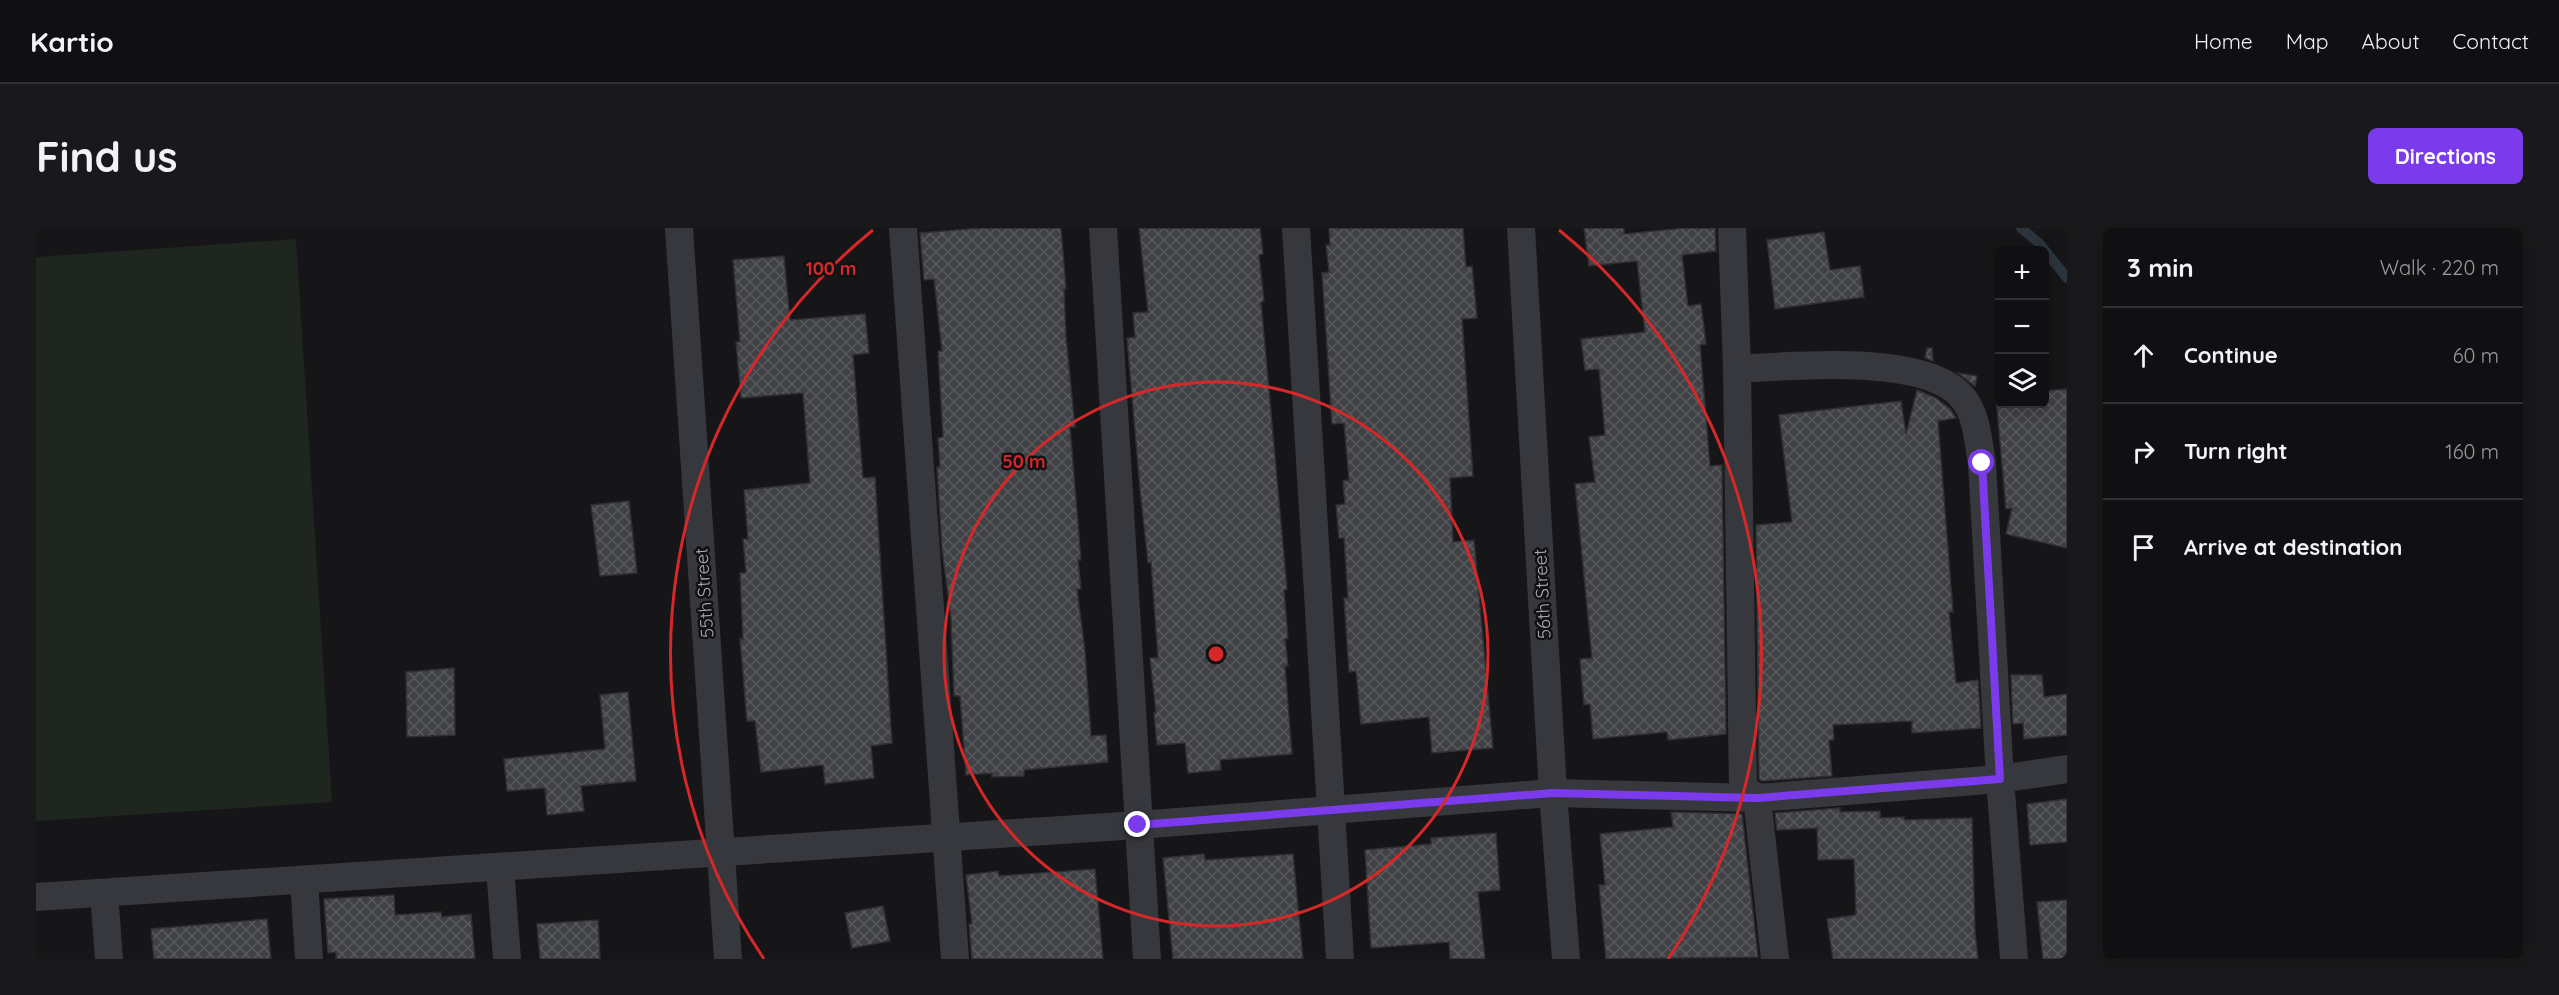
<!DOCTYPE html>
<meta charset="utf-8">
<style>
body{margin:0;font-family:Quicksand,sans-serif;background:#19191b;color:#f1f3f6}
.controls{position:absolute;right:18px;top:18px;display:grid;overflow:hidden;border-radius:9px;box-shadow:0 3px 15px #0003}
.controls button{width:54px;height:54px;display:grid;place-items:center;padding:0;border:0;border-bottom:2px solid #303032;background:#101012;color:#f1f3f6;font:30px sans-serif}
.stop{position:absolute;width:18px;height:18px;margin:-14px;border:4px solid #7c3aed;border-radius:50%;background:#fff}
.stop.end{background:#7c3aed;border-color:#fff;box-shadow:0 2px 6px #0008}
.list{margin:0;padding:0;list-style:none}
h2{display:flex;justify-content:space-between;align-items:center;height:78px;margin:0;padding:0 24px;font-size:26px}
h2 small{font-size:20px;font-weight:400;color:#9c9d9f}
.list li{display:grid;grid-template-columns:39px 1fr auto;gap:18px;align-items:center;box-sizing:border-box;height:96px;padding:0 24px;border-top:2px solid #303032}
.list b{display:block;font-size:22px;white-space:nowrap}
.list em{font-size:20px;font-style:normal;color:#9c9d9f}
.icon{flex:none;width:33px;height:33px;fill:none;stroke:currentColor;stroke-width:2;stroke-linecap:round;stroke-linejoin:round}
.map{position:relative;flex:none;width:2031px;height:731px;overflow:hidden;border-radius:9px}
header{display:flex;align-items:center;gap:36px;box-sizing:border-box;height:84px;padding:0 30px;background:#101012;border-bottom:2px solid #303032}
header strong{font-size:28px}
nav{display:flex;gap:33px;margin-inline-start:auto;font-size:21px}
.intro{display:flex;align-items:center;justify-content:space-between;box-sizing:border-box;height:144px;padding:0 36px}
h1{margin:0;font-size:42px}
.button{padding:15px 27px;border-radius:9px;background:#7c3aed;color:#fff;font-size:21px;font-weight:700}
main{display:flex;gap:36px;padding:0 36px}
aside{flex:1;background:#101012;border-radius:9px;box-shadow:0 3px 15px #0003}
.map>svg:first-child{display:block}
.green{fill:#1e261f}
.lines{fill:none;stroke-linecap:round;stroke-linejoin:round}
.stream{stroke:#2c353c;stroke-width:10}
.building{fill:url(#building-cross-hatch);stroke:#303034;stroke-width:1.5}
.street{stroke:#37383d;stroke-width:28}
.route{stroke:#7c3aed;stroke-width:8}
.ring{fill:none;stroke:#d62828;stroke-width:3}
.labels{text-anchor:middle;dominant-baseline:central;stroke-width:5;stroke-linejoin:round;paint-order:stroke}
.street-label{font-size:18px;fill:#a8adb8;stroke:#111113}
.centre{fill:#d62828;stroke:#111113;stroke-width:3}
.ring-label{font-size:18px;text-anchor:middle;font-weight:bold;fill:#d62828;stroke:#111113;stroke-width:5;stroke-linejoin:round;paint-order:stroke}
</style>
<header>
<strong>Kartio</strong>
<nav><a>Home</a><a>Map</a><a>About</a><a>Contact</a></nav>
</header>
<div class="intro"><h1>Find us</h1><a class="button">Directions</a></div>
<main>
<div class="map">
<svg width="2031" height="731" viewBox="0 0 2031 731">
<defs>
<pattern id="building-cross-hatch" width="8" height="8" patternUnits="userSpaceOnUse" patternTransform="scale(1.5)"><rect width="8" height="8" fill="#404145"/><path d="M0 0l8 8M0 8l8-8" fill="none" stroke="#595a5e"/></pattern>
</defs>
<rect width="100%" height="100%" fill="#161618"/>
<!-- green -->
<path class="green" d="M260,11L296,574L0,593V29Z"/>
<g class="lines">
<!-- stream -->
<path class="stream" d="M1985,0L2003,15L2031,50"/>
</g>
<!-- building -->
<g class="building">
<path d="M944,0H1025L1030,61H1028L1030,109L1039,199H1034L1045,332H1042L1045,361H1041L1049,423L1055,508L1070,507L1072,534L988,542V548L956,549V545L930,547L924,468H918L915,390L906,321L901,239H904L902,210L907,209L902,123H906L898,51L888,52L884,5Z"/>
<path d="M1103,0H1224L1227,26L1223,27L1228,73L1225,74L1251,361L1248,362L1252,410L1249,411L1252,438H1249L1256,526L1184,532L1185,542L1152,545L1149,515L1121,517L1118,485H1120L1114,430H1122L1115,334L1112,335L1104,261L1091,110L1099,109L1097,85L1112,84Z"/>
<path d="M1293,0H1427L1430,39L1436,38L1441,90L1426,91L1437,248L1414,250L1417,314L1438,312L1457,520L1396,525L1393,489L1325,496L1320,443L1313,444L1308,370H1312L1308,310H1303L1300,277L1309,276L1307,253L1313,252L1308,195L1296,196L1286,45L1293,44L1290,17H1294Z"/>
<path d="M1548,0H1588V6L1649,0H1679L1680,23L1646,27L1652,78L1665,76L1670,116L1664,117L1674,238L1686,237L1690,506L1632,512L1631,504L1557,511L1554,476L1548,477L1544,431L1556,430L1539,256L1559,254L1553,209L1569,207L1563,141L1549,142L1545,111L1609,104L1601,33L1553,38Z"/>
<path d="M1788,4L1794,42L1824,38L1828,69L1739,81L1731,12Z"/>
<path d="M748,28L754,92L829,86L833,125L817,127L827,250L839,249L856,515L835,518L838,550L789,556L787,537L725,544L719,493H711L704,411H707L704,345H710L707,311H712L708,262L774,255L767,165L705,170L700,114H704L697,32Z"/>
<path d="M1891,120H1896L1897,133L1889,130Z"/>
<path d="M1922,145L1941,148L1939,158L1936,156Z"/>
<path d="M2031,161V320L1970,306L1976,280L1970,281L1960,169H1964V176H2008V163Z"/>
<path d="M1881,162L1900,170L1914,181L1920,190L1902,193L1917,384H1913L1920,455L1942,452L1945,500L1876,505V493L1797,497L1798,512H1793L1796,548L1726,553L1723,551L1720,297L1756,294L1743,187L1865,173L1870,206Z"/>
<path d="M593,273L601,345L564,348L555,277Z"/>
<path d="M418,440L419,507L371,509L370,444Z"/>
<path d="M1975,447H2006L2008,469L2031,466V507L1988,511L1987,495L1977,496Z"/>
<path d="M592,464L600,553L545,558L548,583L511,587L509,560L471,563L468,531L569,521L564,467Z"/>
<path d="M2031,571V614L1994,617L1991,576Z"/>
<path d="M1804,580V584L1844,583V590L1868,589V592L1936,590L1939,704L1942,731H1797L1791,691L1820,687L1818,631L1782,632L1781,600L1741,602L1739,585Z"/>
<path d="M1635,584L1706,586L1722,729L1570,731L1563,657H1569L1564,606L1637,599Z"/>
<path d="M1460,605L1464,662L1442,664L1449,731H1414L1413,714L1335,720L1329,622L1395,616V610Z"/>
<path d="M1168,626L1169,632L1257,626L1267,731H1137L1127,630Z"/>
<path d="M1059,641L1067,731H936L933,696H936L930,647L962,643L963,648Z"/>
<path d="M358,667L359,687L405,684L406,689L435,686L439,731H300V724L292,725L288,671Z"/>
<path d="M2031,672V731H2007L2001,674Z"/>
<path d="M847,678L854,713L816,720L809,685Z"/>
<path d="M231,691L235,731H118L115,701Z"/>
<path d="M562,692L564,731H504L501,696Z"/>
</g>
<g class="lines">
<!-- street -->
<g class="street">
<path d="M643,0L692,731"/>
<path d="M867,0L919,731"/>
<path d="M1067,0L1111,731"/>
<path d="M1260,0L1304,731"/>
<path d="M1485,0L1517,565L1530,731"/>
<path d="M1696,0L1701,141C1754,138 1889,125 1926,169C1941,186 1942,213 1946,235L1964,551L1978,731"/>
<path d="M1701,141L1707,560L1721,570L1739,731"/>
<path d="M464,640L471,731"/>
<path d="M268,652L273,731"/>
<path d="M68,665L73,731"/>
<path d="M0,669L1102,597L1517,565L1721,570L1964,551L2031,541"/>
</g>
</g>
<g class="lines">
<!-- route -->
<path class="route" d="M1102,597L1517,565L1721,570L1964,551L1946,235"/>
</g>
<!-- distance rings -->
<g class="ring">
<circle cx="1180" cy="426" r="272"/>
<path d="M728 731A545 545 0 0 1 837 2M1523 2A545 545 0 0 1 1632 731"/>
</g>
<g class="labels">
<!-- street labels -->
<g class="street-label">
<text transform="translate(668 365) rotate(-94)">55th Street</text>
<text transform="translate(1506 366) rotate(-93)">56th Street</text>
</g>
</g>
<circle cx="1180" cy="426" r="9" class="centre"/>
<g class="ring-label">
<text x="795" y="47">100 m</text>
<text x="988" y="240">50 m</text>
</g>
</svg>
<div class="controls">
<button>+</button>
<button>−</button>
<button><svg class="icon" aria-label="layers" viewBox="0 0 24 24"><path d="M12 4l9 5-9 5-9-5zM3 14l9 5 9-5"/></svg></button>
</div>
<div class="stop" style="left:1946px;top:235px"></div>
<div class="stop end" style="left:1102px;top:597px"></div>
</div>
<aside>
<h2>3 min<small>Walk · 220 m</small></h2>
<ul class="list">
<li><svg class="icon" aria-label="ahead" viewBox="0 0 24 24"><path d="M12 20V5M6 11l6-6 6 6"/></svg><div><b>Continue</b></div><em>60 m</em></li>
<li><svg class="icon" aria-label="right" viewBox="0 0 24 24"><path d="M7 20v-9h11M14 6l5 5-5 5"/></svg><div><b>Turn right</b></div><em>160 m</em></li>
<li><svg class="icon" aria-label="arrive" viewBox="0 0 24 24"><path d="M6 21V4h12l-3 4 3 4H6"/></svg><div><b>Arrive at destination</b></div></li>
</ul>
</aside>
</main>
